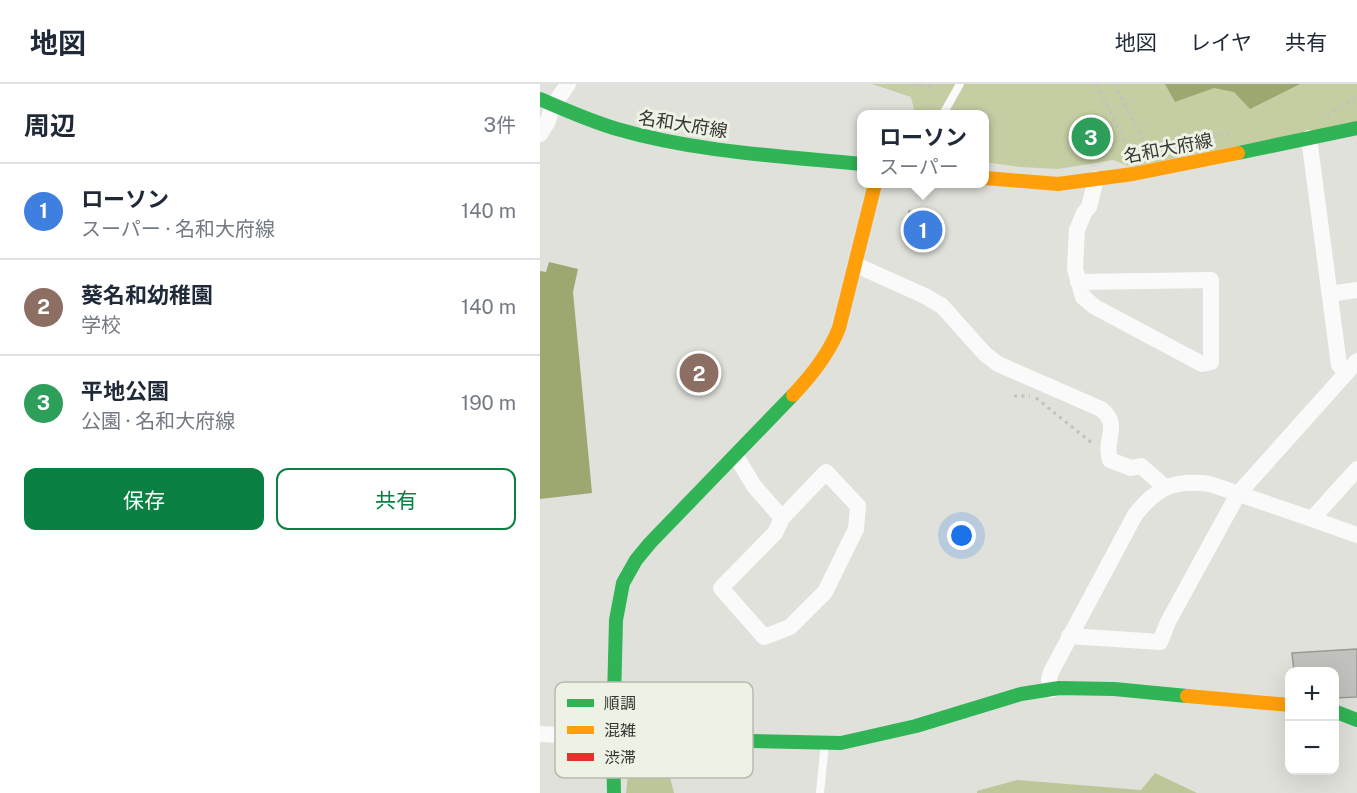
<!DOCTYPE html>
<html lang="ja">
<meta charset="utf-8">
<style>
body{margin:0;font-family:"Public Sans","Noto Sans JP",sans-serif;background:#f6f6f7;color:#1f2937}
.controls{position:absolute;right:18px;bottom:18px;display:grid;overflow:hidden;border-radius:12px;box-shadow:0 6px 24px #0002}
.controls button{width:54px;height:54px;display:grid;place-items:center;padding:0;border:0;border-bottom:2px solid #e0e1e3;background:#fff;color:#1f2937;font:30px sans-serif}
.you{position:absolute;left:422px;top:452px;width:21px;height:21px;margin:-15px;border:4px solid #fff;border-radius:50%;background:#1a73e8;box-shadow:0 0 0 9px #1a73e833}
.badge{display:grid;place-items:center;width:39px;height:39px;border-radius:50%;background:#0b8043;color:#fff;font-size:20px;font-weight:700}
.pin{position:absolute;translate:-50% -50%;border:3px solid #fff;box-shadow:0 2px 6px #0006}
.popup{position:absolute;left:317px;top:26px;width:132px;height:78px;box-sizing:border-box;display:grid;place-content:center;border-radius:12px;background:#fff;filter:drop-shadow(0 2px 4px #0005);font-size:20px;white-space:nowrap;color:#747a83}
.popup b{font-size:22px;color:#1f2937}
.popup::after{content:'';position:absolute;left:50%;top:100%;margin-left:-12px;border:12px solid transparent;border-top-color:#fff}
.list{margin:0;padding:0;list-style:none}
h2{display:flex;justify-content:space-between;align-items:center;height:78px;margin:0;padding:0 24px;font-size:26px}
h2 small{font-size:20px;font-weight:400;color:#747a83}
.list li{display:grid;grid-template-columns:39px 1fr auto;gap:18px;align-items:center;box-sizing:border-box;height:96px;padding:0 24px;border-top:2px solid #e0e1e3}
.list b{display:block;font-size:22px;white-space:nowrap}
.list p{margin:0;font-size:20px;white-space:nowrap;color:#747a83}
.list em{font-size:20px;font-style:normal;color:#747a83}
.actions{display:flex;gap:12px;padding:18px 24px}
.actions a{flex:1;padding:14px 0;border:2px solid #0b8043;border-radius:12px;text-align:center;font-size:21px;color:#0b8043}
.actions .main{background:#0b8043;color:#fff}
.map{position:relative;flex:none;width:817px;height:709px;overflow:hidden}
header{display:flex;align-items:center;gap:36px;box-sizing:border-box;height:84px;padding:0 30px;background:#fff;border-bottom:2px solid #e0e1e3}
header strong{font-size:28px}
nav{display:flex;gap:33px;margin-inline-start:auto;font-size:21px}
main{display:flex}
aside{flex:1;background:#fff}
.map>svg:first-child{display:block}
.green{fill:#c5cea3}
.forest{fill:#bdc699}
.water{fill:#9da770}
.building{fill:#c1c2bd;stroke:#9a9b96;stroke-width:1.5}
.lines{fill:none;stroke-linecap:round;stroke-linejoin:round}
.path{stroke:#c1c1c0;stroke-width:3;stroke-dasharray:3 4.5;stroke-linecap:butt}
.lane{stroke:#fafafa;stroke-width:8}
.street{stroke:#fafafa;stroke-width:16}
.fast{stroke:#30b455;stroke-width:14}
.slow{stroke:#ff9f0a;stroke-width:14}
.labels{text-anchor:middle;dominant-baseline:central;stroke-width:6;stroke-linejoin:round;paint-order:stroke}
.street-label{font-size:18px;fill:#343631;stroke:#eef2e5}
.key{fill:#eef2e5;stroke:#b6baaf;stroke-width:1.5}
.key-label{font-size:16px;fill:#343631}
</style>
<header>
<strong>地図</strong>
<nav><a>地図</a><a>レイヤ</a><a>共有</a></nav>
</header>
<main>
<aside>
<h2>周辺<small>3件</small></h2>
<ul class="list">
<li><span class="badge" style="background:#3f7fe0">1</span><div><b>ローソン</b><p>スーパー · 名和大府線</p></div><em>140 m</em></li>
<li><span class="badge" style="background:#8d6e63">2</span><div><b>葵名和幼稚園</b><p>学校</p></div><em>140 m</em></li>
<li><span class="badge" style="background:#2e9e5b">3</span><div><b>平地公園</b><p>公園 · 名和大府線</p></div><em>190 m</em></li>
</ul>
<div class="actions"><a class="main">保存</a><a>共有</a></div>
</aside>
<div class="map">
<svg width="817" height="709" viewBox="0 0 817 709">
<rect width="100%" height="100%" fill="#e0e1db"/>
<!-- green -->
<path class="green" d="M332,0H817V38L591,83L573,76L518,85L480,83L445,78V30H375L371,13Z"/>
<!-- forest -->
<g class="forest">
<path d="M114,671L126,678L134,709H86L89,682Z"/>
<path d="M615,689L657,709H437V707L477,696L601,706Z"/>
</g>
<!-- water -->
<g class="water">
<path d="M625,0H760L710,25L694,8L674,4L635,18Z"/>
<path d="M9,178L38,185L33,208L52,409L0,415V187L6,188Z"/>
</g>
<!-- building -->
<g class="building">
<path d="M369,127L396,130L400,135L397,161L365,157Z"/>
<path d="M817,565V613L794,614V588H754L752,569Z"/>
</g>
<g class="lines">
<!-- path -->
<g class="path">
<path d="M373,0L391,3L395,0"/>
<path d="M557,0L591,71"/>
<path d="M574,0L605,59L624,62L689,50"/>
<path d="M787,31L814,15L817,10"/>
<path d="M474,312H490"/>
<path d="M496,314L552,359L554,357"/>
</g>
<!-- lane -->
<g class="lane">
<path d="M403,30L420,0"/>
<path d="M280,709L285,659"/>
</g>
<!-- street -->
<g class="street">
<path d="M0,50L7,39L13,22L28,0"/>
<path d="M769,54L799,281L806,289"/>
<path d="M316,181L385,212L402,222L445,270L458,280L561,325C582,342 563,354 570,376L591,384L601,382L625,403"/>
<path d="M538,198L671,196V278L662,280L555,223L543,213L535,185L537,146L544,129L549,123L556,95"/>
<path d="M790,210L817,206"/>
<path d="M196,372L214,402L242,434"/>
<path d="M286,388L318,422L316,445L285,508L250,543L224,553L181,504L235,449L242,434Z"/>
<path d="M772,435L817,451"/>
<path d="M529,552L620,558L628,538L698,410L817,277"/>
<path d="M511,606L509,595L511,588L595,431C617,403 634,395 670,400L772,435L817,385"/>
<path d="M0,650L73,654"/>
</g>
<!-- fast -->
<g class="fast">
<path d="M0,15C25,26 50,37 77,45C156,68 240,72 322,80"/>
<path d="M698,69L817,44"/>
<path d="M794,627L817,636"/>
<path d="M73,654L301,659L376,642L481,610L519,604L574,605L647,612"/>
<path d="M74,709L73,654L76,536L83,499L96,476L110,459L253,311"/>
</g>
<!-- slow -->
<g class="slow">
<path d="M445,94L518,100L593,90L698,69"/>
<path d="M253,311C272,291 289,270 299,244L335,100"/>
<path d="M647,612L750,621"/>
</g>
</g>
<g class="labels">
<!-- street labels -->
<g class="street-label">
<text transform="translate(143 40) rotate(9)">名和大府線</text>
<text transform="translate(628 64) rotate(-11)">名和大府線</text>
</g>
</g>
<!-- legend -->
<rect x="15" y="598" width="198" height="96" rx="9" class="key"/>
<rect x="27" y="615" width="27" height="8" fill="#30b455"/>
<rect x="27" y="642" width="27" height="8" fill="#ff9f0a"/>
<rect x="27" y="669" width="27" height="8" fill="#e5322d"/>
<g class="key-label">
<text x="64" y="625">順調</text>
<text x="64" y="652">混雑</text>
<text x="64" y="679">渋滞</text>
</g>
</svg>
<div class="controls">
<button>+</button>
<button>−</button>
</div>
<div class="you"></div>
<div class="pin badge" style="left:383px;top:146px;background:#3f7fe0">1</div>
<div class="popup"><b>ローソン</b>スーパー</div>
<div class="pin badge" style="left:159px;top:289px;background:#8d6e63">2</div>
<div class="pin badge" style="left:551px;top:53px;background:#2e9e5b">3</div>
</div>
</main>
